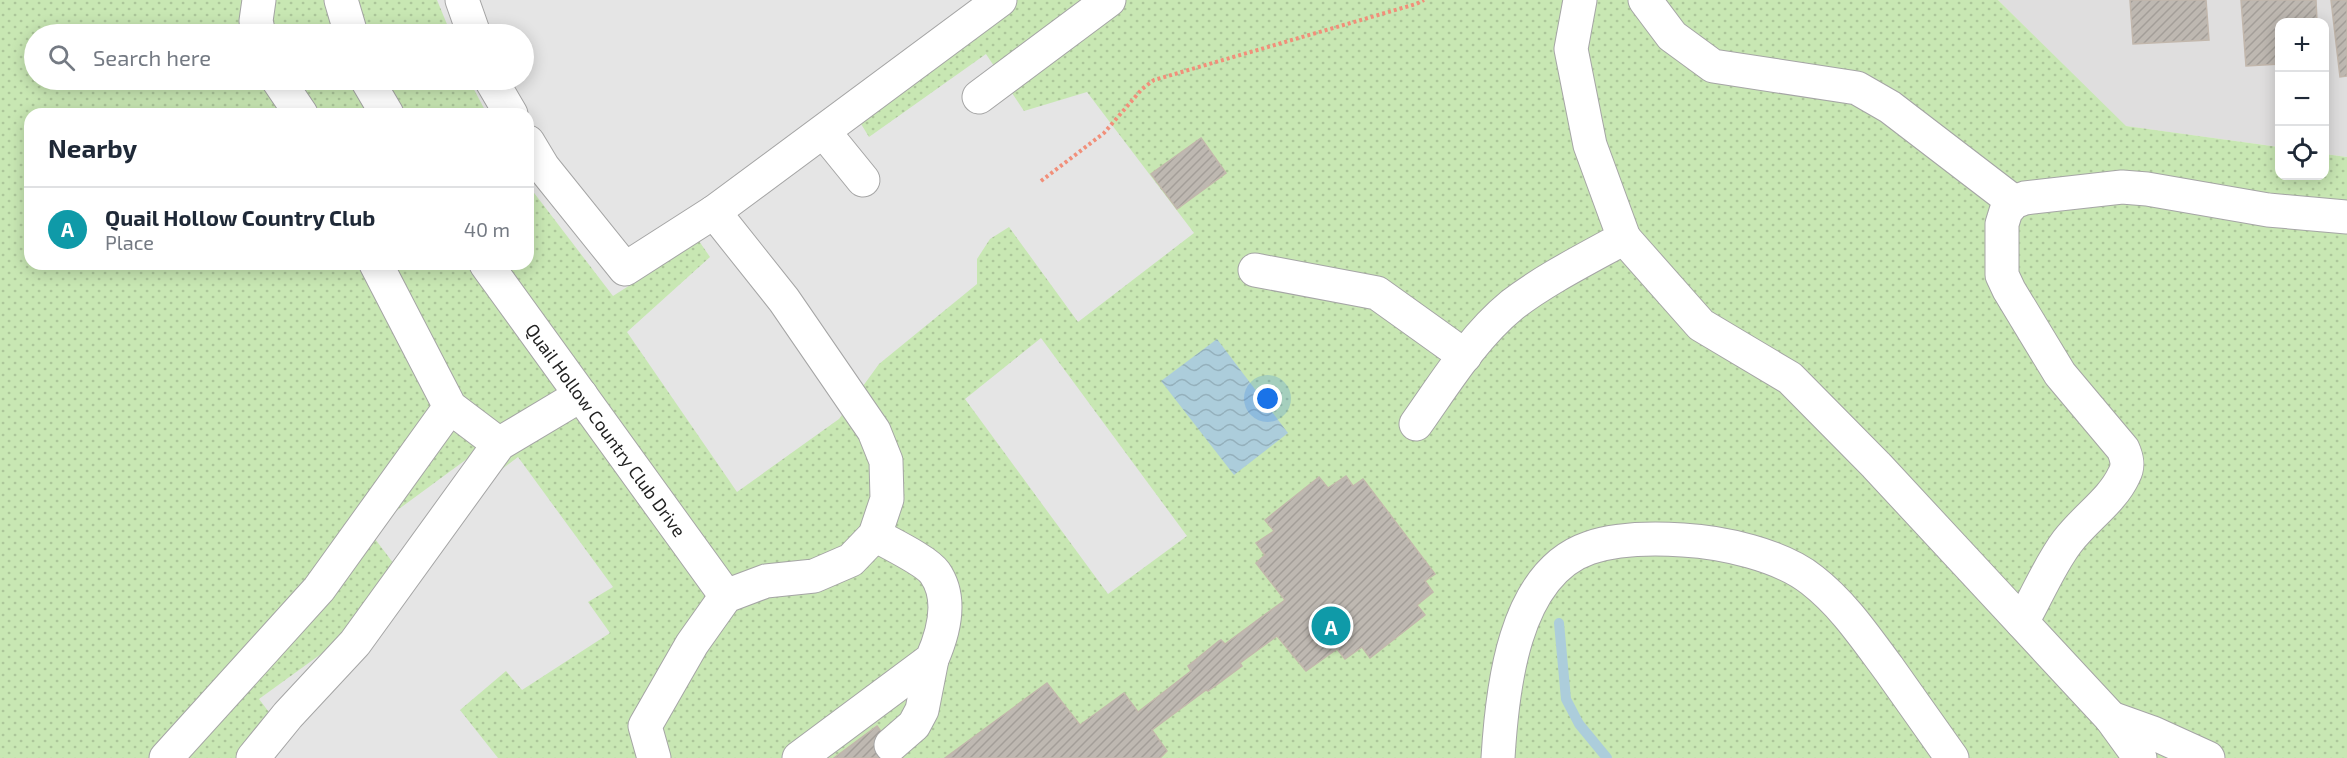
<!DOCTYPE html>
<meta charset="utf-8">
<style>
body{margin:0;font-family:"Exo 2",sans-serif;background:#f6f6f7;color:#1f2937}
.controls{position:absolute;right:18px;top:18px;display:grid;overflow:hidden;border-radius:12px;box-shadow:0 3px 15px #0003}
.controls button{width:54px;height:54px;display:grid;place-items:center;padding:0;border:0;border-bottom:2px solid #e0e1e3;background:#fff;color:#1f2937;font:30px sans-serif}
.you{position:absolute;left:1268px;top:399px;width:21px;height:21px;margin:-15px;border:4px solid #fff;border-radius:50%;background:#1a73e8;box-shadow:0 0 0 9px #1a73e833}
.badge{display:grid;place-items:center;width:39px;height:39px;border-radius:50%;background:#0f766e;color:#fff;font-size:20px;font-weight:700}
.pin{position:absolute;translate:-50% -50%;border:3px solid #fff;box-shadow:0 2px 6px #0006}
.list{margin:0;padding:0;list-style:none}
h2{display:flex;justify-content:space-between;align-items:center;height:78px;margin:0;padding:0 24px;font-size:26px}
h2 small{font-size:20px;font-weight:400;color:#747a83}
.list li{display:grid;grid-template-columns:39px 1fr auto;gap:18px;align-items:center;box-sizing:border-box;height:84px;padding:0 24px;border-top:2px solid #e0e1e3}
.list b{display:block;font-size:22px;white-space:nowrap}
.list p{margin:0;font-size:20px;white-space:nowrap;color:#747a83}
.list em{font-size:20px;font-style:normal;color:#747a83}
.icon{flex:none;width:33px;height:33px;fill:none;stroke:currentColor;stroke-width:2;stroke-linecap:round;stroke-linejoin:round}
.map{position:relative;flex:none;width:2347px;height:758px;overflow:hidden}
.search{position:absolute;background:#fff;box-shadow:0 3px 15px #0003;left:24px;top:24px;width:510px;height:66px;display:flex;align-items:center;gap:15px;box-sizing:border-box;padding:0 21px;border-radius:33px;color:#747a83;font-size:22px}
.panel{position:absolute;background:#fff;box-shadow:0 3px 15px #0003;left:24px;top:108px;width:510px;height:162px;border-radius:18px}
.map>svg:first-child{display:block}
.residential{fill:#dfdede}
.grass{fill:url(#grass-dots);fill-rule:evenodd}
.parking{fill:#e5e5e5}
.water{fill:url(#water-waves)}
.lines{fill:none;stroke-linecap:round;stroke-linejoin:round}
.stream{stroke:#accddb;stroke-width:10}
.building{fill:url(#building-hatch);stroke:#c2b7ac;stroke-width:1.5}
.minor-casing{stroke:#a5a5a5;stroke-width:35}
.path{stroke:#f18f7a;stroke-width:4;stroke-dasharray:3 3;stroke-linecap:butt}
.minor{stroke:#fff;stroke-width:33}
.labels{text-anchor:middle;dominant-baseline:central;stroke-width:4.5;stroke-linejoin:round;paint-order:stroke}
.street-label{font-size:18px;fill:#212121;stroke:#fff}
</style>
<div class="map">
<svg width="2347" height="758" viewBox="0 0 2347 758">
<defs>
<pattern id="grass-dots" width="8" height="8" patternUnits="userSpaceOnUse" patternTransform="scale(1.5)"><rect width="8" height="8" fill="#c8e7b3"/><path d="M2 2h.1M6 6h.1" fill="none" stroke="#acc69a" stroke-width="1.8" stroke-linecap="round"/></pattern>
<pattern id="water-waves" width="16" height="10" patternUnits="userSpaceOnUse" patternTransform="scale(1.5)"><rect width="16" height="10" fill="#accddb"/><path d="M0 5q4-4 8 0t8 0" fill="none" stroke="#94b0bc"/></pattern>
<pattern id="building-hatch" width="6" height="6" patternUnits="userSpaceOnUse" patternTransform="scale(1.5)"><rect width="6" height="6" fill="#beb8b1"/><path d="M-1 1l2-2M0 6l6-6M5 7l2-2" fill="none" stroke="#a39e98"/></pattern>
</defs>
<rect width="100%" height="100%" fill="#f1efe8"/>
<!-- residential -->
<path class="residential" d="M1998,0H2347V157L2325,154L2324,22H2280L2279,147L2125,126Z"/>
<!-- grass -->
<path class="grass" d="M0,0H1998L2126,126L2279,147L2280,176H2324L2325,154L2347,157V758H0ZM34,34H524V80H34ZM30,114H528V264H30Z"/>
<!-- parking -->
<g class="parking">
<path d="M437,0H986L858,119L869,137L986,54L1024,111L1087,92L1194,233L1078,322L1009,227L990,239L977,259V284L879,364L839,419L737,492L627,332L710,257L699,241L613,296L528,185V114H487L469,80H524V34H451Z"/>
<path d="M1041,338L1187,536L1108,594L965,399Z"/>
<path d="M475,453L494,475L518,457L613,587L588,602L610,633L522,690L506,671L460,710L498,758H244L281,728L259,699L412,588L369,531Z"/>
</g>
<!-- water -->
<path class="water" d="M1217,339L1288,433L1234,475L1161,381Z"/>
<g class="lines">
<!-- stream -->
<path class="stream" d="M1559,623L1566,699L1579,724L1607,758"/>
</g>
<!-- building -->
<g class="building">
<path d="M2130,0H2206L2209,40L2133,44Z"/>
<path d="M2241,0H2316L2317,22H2280V64L2246,66Z"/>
<path d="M2331,0H2347V76L2340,77Z"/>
<path d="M1201,138L1226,173L1177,209L1151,174Z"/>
<path d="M1346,476L1353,486L1363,479L1435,574L1425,581L1433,592L1417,605L1425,615L1370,658L1362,647L1345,659L1337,649L1306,671L1277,636L1240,663L1242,666L1208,691L1206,690L1152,730L1167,751L1160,758H945L1047,683L1080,725L1124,693L1138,712L1191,671L1188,666L1219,641L1221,640L1225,644L1285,600L1256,563L1265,555L1256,543L1274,531L1265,520L1319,477L1328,488Z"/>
<path d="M877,726L900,758H834Z"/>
</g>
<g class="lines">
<defs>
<g id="minor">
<path d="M259,0L256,21L259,34"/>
<path d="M341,0L351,34"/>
<path d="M462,0L474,34"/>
<path d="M1645,0L1672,36L1713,66L1857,88L1890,107L2014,202"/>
<path d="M278,80L301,114"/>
<path d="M367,80L387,114"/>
<path d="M491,80L511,114"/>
<path d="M979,97L1109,0"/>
<path d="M824,132L863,180"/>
<path d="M528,142L543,167L625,269L714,212L784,300L874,431L886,461L887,499L875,535L851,560L814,576L766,581L726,596L692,644L645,726L654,758"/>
<path d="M714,212L1000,0"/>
<path d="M1624,238L1701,325L1790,378L1876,465L2111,718L2140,758"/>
<path d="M376,264L450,407L499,444"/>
<path d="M486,264L726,596"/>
<path d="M1255,270L1377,293L1465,356"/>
<path d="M1416,424C1445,383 1473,337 1512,305C1544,280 1588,258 1624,238L1590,145L1571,49L1580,0"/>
<path d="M2022,622C2037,596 2049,566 2067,542C2085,518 2112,501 2124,475C2129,466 2127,458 2123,449L2060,374L2009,290L2002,275V224L2006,211L2014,202L2025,198L2122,187L2147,189L2268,210L2347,217"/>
<path d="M2111,718L2153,733L2208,758"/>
<path d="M891,745L914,725L922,710L932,659"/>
<path d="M166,758L319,589L450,407"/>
<path d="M253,758L288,715L355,643L499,444L581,395"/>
<path d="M799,758L932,659C943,634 953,599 935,573C927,561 889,543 875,535"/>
<path d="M1498,758C1502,691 1513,574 1589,548C1618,538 1652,538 1683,540C1722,542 1781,555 1812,580C1844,605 1865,637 1889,669C1910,699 1931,728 1952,758"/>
</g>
</defs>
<!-- minor casing -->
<use href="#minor" class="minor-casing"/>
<!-- path -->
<path class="path" d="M1041,181L1104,133L1142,89L1154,80L1416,4L1424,0"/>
<!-- minor -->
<use href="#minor" class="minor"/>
</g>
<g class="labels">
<!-- street labels -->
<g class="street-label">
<text transform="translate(606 430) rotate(54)">Quail Hollow Country Club Drive</text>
</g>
</g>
</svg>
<div class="controls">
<button>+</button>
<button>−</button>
<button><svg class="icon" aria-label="locate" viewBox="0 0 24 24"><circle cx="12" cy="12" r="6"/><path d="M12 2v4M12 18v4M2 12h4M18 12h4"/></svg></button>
</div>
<div class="you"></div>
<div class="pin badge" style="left:1331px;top:626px;background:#0f9aa8">A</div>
<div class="search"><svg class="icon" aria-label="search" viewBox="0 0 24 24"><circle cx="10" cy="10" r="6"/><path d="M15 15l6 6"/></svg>Search here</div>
<section class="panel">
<h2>Nearby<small></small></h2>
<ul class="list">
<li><span class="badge" style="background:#0f9aa8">A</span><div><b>Quail Hollow Country Club</b><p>Place</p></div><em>40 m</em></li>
</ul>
</section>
</div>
